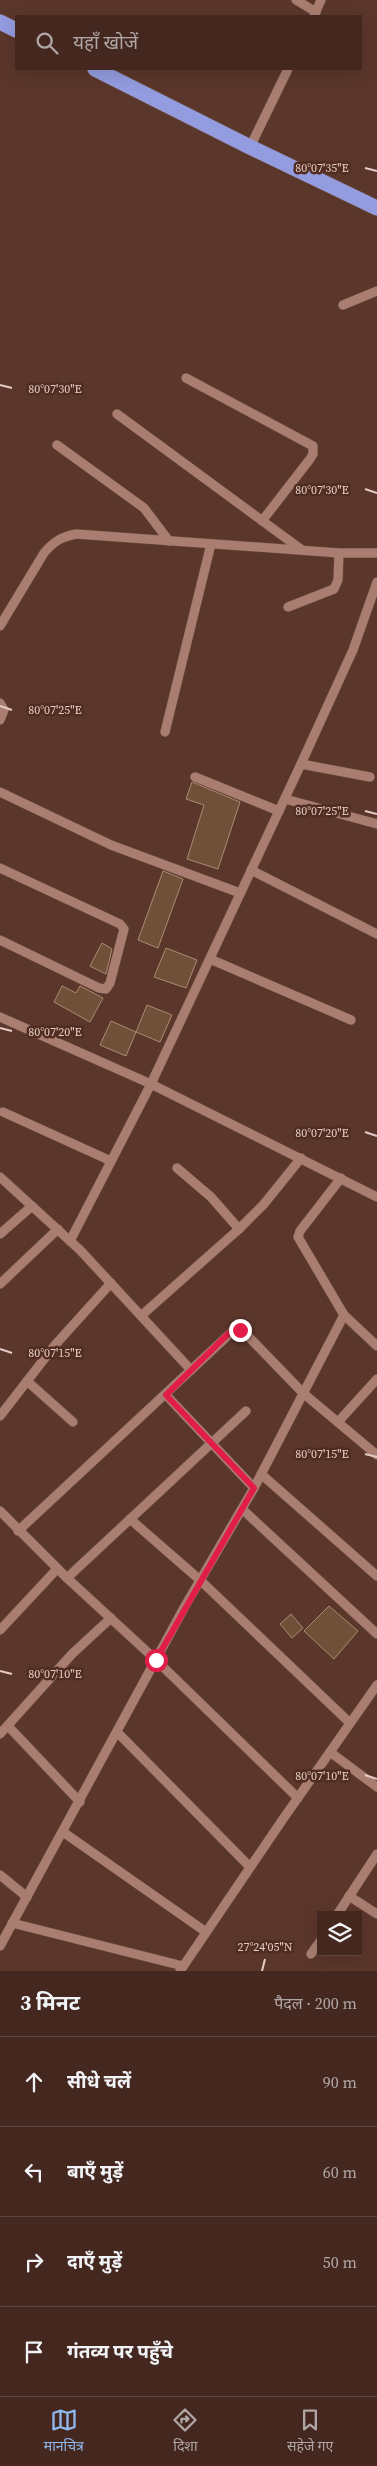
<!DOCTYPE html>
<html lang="hi">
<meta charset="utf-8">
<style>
body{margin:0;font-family:"Source Serif 4","Noto Sans Devanagari",serif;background:#4b3029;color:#f1f3f6}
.controls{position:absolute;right:15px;bottom:15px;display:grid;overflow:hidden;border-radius:0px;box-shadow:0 5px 20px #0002}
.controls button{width:45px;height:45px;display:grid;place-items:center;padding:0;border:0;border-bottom:1px solid #5c443e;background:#442820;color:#f1f3f6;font:25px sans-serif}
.stop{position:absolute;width:15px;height:15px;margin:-11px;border:4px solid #e11d48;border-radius:50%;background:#fff}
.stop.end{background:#e11d48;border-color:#fff;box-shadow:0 1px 5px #0008}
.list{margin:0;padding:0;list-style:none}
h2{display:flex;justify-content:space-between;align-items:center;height:65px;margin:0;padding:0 20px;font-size:21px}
h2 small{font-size:16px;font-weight:400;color:#afa6a5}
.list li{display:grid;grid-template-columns:32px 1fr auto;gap:15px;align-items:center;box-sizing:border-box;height:90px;padding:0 20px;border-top:1px solid #5c443e}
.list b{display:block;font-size:19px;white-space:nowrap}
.list em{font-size:16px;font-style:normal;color:#afa6a5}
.icon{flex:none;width:28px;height:28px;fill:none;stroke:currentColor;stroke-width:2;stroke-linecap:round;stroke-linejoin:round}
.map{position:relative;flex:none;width:377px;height:1971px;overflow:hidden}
.search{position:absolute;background:#442820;box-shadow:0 5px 20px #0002;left:15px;right:15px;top:15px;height:55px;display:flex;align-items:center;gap:12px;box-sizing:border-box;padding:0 18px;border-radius:0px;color:#afa6a5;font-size:19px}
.sheet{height:425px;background:#442820}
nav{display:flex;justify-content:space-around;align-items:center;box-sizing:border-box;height:70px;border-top:1px solid #5c443e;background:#442820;font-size:14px;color:#afa6a5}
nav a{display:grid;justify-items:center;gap:2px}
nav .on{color:#90b9f0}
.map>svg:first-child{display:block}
.building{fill:#705038;stroke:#ad8a70}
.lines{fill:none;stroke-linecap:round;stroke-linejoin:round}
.minor-casing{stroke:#715248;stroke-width:10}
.highway-casing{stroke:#715248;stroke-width:16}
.minor{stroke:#a97e71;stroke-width:9}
.highway{stroke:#939cdf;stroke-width:15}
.route{stroke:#e11d48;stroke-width:6}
.ticks{fill:none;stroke:#e5cdc6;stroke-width:2}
.ticks-label{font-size:12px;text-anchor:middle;fill:#e5cdc6;stroke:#502c21;stroke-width:5;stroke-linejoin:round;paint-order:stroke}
</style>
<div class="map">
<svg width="377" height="1971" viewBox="0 0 377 1971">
<rect width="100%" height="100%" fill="#5b362b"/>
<!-- building -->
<g class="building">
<path d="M192,782L240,802L218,869L187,859L204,805L186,799Z"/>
<path d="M163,871L183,879L158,948L138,940Z"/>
<path d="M102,943L112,949L106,974L90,966Z"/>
<path d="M166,948L197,960L186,988L154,977Z"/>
<path d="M62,986L76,993L80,986L103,998L90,1022L54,1002Z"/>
<path d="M147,1005L172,1015L160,1042L136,1032Z"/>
<path d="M111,1021L136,1032L126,1056L100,1045Z"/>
<path d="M329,1606L358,1631L334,1659L304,1631Z"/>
<path d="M291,1614L303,1628L292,1638L280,1624Z"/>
</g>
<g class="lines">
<defs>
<g id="minor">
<path d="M296,0L316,12"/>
<path d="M314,16L321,0"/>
<path d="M250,147L288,69"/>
<path d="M343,305L377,291"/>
<path d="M186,378L313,446V454L310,459L262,521"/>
<path d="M117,414L302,550"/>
<path d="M57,445L144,508L169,541"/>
<path d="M288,607L334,589L338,580L339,553"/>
<path d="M0,626L44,553C53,542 61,537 76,534L339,553H377"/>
<path d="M0,703L4,710L0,720"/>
<path d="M165,732L211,544"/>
<path d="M301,764L370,777"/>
<path d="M195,777L279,811"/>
<path d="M0,792L111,845L240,893"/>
<path d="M285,799L377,824"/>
<path d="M0,868L120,924L124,929L110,983L106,989L99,988L0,940"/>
<path d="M251,870L377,934"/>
<path d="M210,959L351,1020"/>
<path d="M0,1017L151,1084L377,1197"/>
<path d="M3,1112L111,1161"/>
<path d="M177,1168L211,1197L239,1229"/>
<path d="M0,1177L80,1250L191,1370"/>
<path d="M341,1178L300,1231L298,1237L344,1315L377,1346"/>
<path d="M0,1234L32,1206"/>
<path d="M70,1241L151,1084L301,764L353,650L377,582"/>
<path d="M0,1284L58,1229"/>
<path d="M142,1315L239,1229L264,1204L301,1158"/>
<path d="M27,1381L73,1422"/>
<path d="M166,1395L254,1488"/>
<path d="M0,1416L55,1345L111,1283"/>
<path d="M338,1422L377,1379"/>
<path d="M261,1474L377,1576"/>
<path d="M242,1509L377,1634"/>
<path d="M0,1511L67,1578L156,1660L298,1798"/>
<path d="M130,1519L200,1580L350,1723"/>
<path d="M18,1531L235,1329L244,1332L303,1393L377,1455"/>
<path d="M67,1578L246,1411"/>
<path d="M0,1630L57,1569"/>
<path d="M8,1726L80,1802"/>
<path d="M117,1732L250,1867"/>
<path d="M0,1734L72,1654L111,1618"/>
<path d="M330,1752L377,1787"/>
<path d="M63,1832L206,1932"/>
<path d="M0,1875L27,1897"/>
<path d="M349,1896L377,1914"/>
<path d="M337,1915L377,1854"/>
<path d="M12,1923L183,1966"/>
<path d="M0,1946L185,1606L254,1488L344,1315"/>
<path d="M311,1954L321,1940"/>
<path d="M180,1971L283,1819L377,1685"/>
</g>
<g id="highway">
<path d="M0,22L16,30"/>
<path d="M95,69L250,147L377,208"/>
</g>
</defs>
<!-- minor casing -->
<use href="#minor" class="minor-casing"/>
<!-- highway casing -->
<use href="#highway" class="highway-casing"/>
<!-- minor -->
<use href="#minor" class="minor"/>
<!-- highway -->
<use href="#highway" class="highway"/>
</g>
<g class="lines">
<!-- route -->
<path class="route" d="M156,1660L254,1488L166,1395L230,1332L235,1329L240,1330"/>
</g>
<!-- ticks -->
<path class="ticks" d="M365,168L377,171M0,385L12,388M365,489L377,493M0,706L12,710M365,811L377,814M0,1028L12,1031M365,1132L377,1136M0,1349L12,1353M365,1454L377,1457M0,1671L12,1674M365,1775L377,1779M262,1971L265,1959"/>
<g class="ticks-label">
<text x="322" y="172">80°07'35"E</text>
<text x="55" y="393">80°07'30"E</text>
<text x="322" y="494">80°07'30"E</text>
<text x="55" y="714">80°07'25"E</text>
<text x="322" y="815">80°07'25"E</text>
<text x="55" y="1036">80°07'20"E</text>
<text x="322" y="1137">80°07'20"E</text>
<text x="55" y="1357">80°07'15"E</text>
<text x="322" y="1458">80°07'15"E</text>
<text x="55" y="1678">80°07'10"E</text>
<text x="322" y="1780">80°07'10"E</text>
<text x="265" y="1951">27°24'05"N</text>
</g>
</svg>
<div class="controls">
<button><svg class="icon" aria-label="layers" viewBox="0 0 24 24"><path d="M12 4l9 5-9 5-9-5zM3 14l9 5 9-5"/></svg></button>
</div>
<div class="stop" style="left:156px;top:1660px"></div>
<div class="stop end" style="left:240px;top:1330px"></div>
<div class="search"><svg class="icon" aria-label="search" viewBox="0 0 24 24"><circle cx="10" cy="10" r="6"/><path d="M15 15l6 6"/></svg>यहाँ खोजें</div>
</div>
<section class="sheet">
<h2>3 मिनट<small>पैदल · 200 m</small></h2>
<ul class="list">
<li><svg class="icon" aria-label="ahead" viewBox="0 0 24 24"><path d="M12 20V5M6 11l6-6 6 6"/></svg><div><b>सीधे चलें</b></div><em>90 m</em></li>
<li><svg class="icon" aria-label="left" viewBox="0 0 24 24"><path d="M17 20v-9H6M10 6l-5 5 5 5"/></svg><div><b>बाएँ मुड़ें</b></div><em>60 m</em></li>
<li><svg class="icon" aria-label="right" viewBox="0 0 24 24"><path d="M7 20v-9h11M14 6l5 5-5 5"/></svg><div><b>दाएँ मुड़ें</b></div><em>50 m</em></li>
<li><svg class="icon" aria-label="arrive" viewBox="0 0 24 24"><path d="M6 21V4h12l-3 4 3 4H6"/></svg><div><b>गंतव्य पर पहुँचे</b></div></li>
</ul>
</section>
<nav>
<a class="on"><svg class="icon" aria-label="map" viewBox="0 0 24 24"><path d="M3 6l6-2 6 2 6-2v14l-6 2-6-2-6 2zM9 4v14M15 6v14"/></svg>मानचित्र</a>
<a><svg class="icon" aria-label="directions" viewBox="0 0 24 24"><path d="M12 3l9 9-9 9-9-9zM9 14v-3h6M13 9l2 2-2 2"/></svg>दिशा</a>
<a><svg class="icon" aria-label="saved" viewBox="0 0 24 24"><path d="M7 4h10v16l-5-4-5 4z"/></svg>सहेजे गए</a>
</nav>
